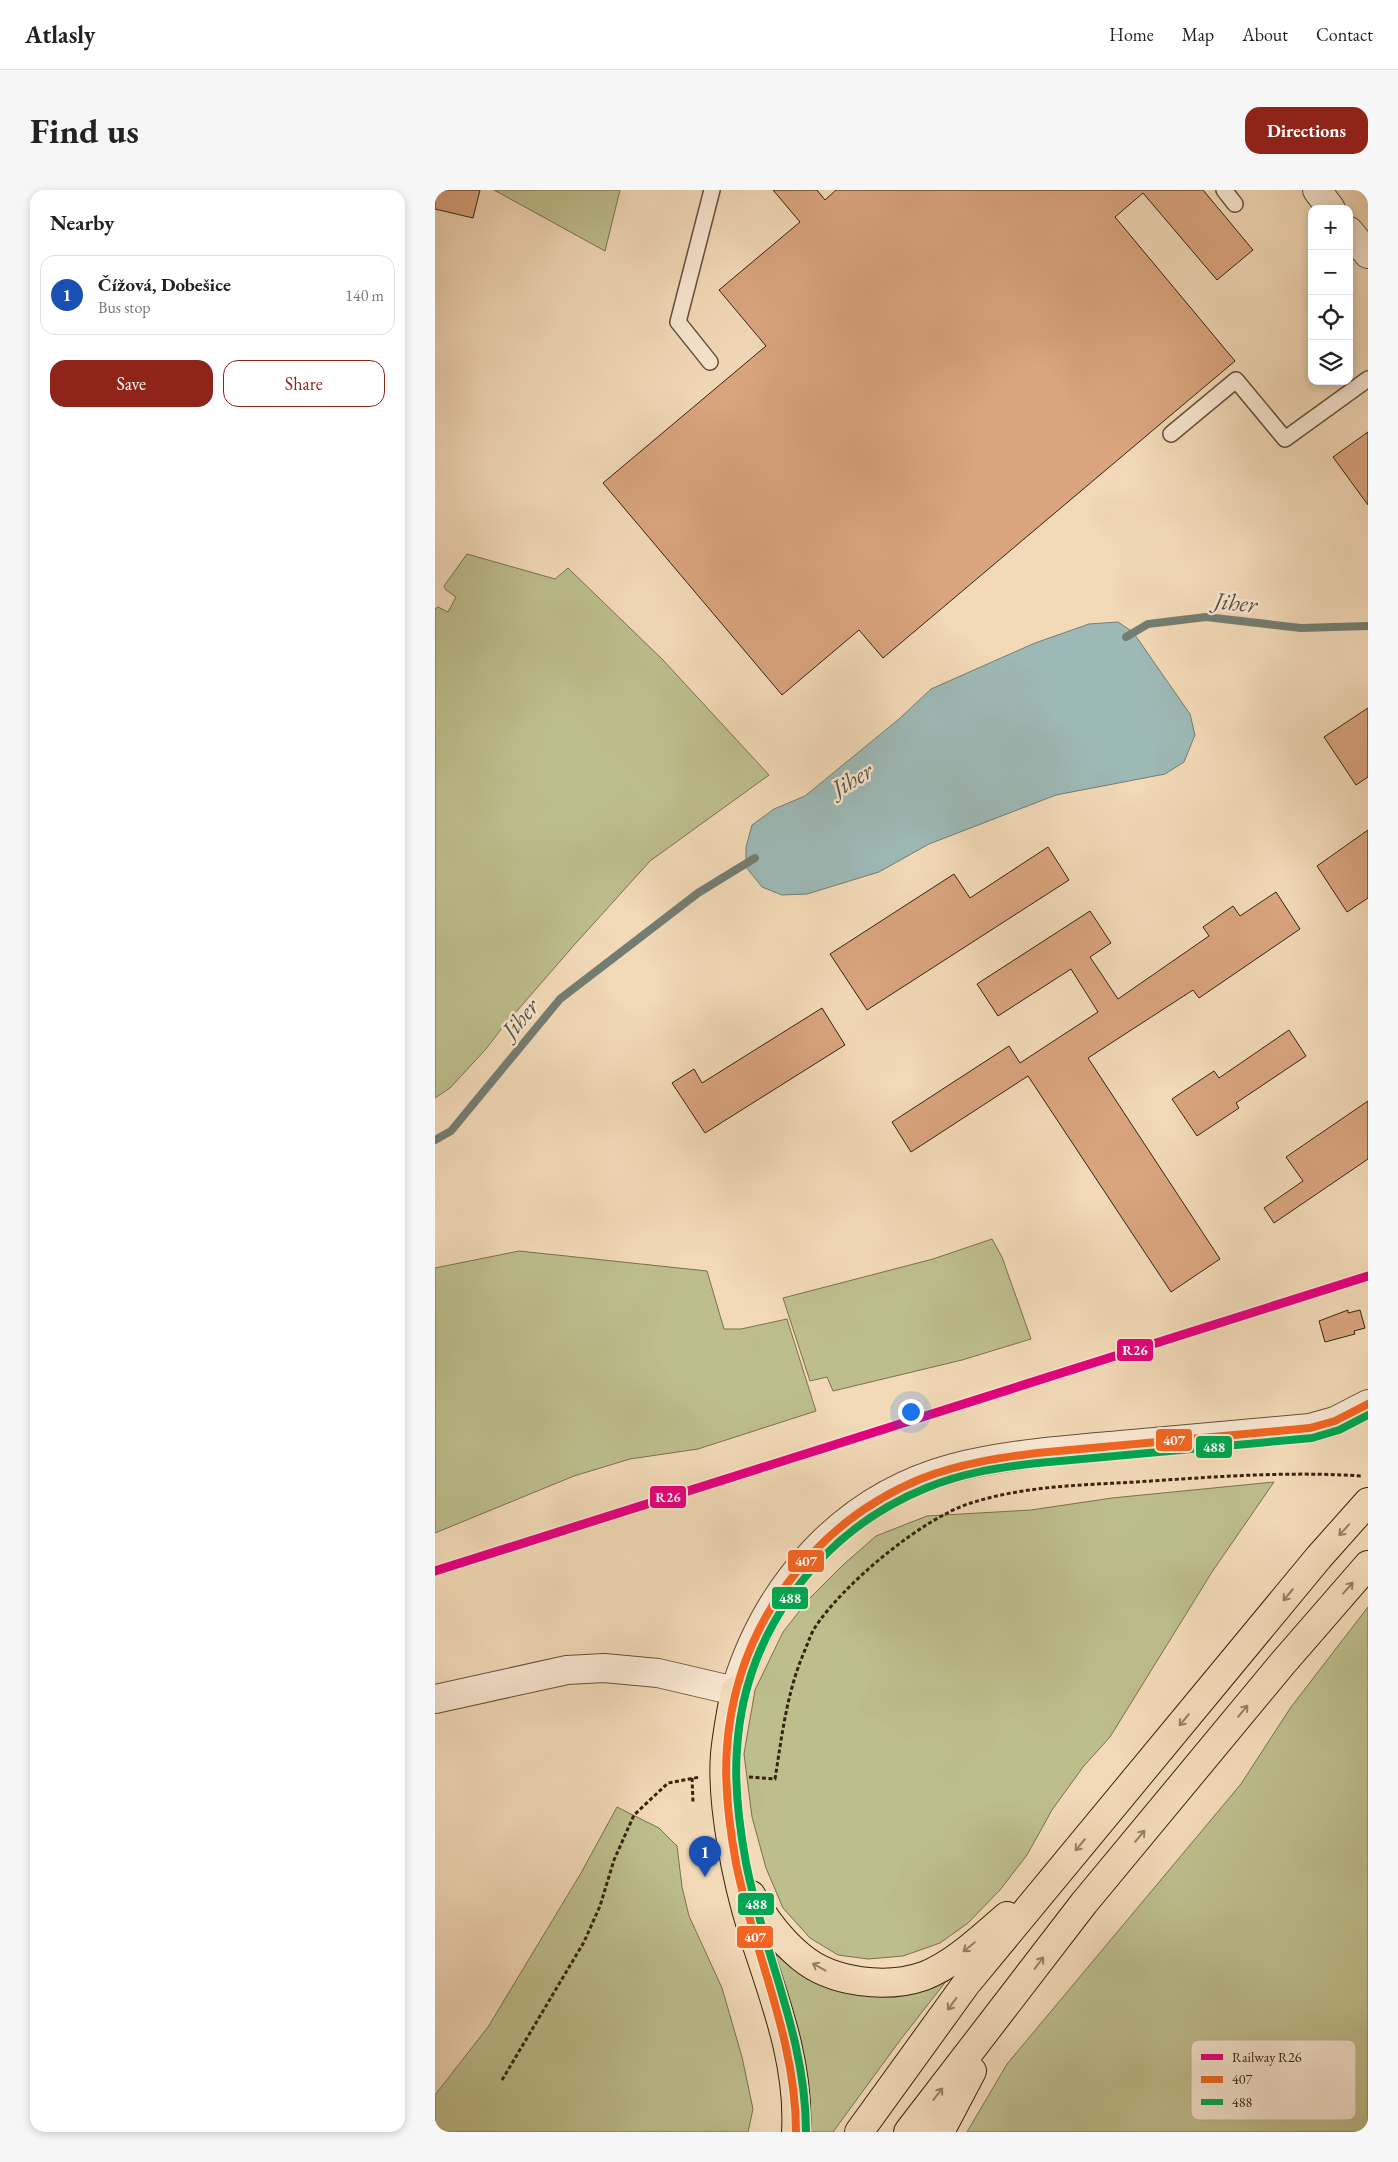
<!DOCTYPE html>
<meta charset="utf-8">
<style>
body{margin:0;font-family:"EB Garamond",serif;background:#f6f6f6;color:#222}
.controls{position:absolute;right:15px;top:15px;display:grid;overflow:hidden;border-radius:10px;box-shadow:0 2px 8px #0003}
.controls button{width:45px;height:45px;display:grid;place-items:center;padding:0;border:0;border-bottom:1px solid #e0e0e0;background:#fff;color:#222;font:25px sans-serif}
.you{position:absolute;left:475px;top:1221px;width:18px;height:18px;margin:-12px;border:4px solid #fff;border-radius:50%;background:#1a73e8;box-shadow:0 0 0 8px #1a73e833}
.badge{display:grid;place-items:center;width:32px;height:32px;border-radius:50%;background:#8f2418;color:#fff;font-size:16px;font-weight:700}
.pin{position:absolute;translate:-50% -41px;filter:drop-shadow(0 1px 2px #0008)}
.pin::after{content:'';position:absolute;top:26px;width:18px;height:15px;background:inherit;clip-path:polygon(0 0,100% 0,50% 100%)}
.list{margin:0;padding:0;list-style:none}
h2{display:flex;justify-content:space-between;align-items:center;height:65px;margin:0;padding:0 20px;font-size:21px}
h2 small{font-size:16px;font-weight:400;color:#767676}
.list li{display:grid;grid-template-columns:32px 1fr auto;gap:15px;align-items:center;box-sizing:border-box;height:80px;margin:0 10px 10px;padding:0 10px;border:1px solid #e0e0e0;border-radius:15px}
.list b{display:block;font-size:19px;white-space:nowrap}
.list p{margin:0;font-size:16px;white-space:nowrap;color:#767676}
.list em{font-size:16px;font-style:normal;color:#767676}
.actions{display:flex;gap:10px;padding:15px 20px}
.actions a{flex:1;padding:11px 0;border:1px solid #8f2418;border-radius:15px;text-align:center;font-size:18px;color:#8f2418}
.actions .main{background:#8f2418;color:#fff}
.icon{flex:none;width:28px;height:28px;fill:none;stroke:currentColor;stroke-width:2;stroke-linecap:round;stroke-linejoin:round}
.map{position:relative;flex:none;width:933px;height:1942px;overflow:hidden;border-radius:15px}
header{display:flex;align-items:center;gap:30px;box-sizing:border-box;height:70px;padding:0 25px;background:#fff;border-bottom:1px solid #e0e0e0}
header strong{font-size:24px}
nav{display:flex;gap:28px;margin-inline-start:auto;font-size:18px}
.intro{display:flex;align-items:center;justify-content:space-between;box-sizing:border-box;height:120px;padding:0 30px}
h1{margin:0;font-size:35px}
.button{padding:12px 22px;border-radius:15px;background:#8f2418;color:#fff;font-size:18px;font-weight:700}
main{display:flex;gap:30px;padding:0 30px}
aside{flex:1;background:#fff;border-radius:15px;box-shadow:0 2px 8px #0003}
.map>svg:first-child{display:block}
.green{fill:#bdbe8c;stroke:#7a704e}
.water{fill:#9db9b6;stroke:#747d73}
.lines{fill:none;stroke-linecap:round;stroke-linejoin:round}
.stream{stroke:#747d73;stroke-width:8}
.building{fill:#d9a47e;stroke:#36230f}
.service-casing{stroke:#655039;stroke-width:18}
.minor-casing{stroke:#655039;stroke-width:30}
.tertiary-casing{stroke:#655039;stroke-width:30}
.trunk-casing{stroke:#36230f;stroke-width:30}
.path{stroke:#36230f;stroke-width:3;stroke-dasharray:4 2.5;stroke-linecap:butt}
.service{stroke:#f7e6d0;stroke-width:15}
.minor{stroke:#f7e6d0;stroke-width:28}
.tertiary{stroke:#f7e6d0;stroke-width:28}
.trunk{stroke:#f2d9b7;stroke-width:28}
.bus-1-casing{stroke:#f7e6d0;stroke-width:11}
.bus-2-casing{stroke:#f7e6d0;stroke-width:11}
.bus-1{stroke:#f26522;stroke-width:8}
.bus-2{stroke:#00a651;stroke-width:8}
.rail-1-casing{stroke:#f7e6d0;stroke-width:12}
.rail-1{stroke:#e5007d;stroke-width:9}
.oneway{stroke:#947e63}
.labels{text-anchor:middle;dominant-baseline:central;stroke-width:5;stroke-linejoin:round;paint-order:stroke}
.water-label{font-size:24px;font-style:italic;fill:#555041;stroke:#f7e6d0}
.key{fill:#f7e6d0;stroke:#bdac96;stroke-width:1}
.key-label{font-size:14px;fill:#36230f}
.line-badge{stroke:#f7e6d0;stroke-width:2}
.badge-label{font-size:14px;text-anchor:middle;font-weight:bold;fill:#fff}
</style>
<header>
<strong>Atlasly</strong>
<nav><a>Home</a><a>Map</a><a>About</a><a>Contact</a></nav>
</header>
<div class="intro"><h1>Find us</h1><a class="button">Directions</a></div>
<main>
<aside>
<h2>Nearby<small></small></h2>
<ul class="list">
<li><span class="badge" style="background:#1a4fb4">1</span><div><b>Čížová, Dobešice</b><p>Bus stop</p></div><em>140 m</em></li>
</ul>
<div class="actions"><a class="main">Save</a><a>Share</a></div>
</aside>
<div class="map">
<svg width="933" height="1942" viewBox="0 0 933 1942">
<rect width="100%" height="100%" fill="#f2d9b7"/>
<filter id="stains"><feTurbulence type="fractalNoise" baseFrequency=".004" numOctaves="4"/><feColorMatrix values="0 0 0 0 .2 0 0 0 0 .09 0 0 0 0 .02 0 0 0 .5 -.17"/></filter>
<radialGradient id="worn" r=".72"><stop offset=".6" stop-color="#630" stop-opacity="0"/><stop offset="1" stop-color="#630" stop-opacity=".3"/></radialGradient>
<!-- green -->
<g class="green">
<path d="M59,0H185L170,61Z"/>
<path d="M32,364L120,389L133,378L228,470L334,585L215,671L141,753L67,838L51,859L15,898L0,908V419L3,417L13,422L21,407L11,400L9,396Z"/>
<path d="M557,1049L567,1067L596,1149L527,1170L398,1201L392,1187L375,1191L348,1108L498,1069Z"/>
<path d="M84,1061L272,1081L289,1139H306L352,1129L381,1221L263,1259L195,1269L139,1286L0,1343V1078Z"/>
<path d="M839,1292L777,1382L675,1547L648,1577L617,1620L592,1665L565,1700L533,1733L505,1753L468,1766L433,1769L403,1765L375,1748L348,1718L331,1678L317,1627L309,1564L320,1500L348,1442L374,1409L408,1375L441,1346L492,1326L596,1320L677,1308Z"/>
<path d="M933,1417V1942H532L572,1874L806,1594L856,1517Z"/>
<path d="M182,1617L224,1638L242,1656L247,1697L254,1726L287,1798L307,1867L318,1919L313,1942H0V1905L53,1837L146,1683Z"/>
<path d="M335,1760L362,1781L404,1798L480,1801L512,1790L466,1849L398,1942H375L367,1856Z"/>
</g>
<!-- water -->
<path class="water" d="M683,432L698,442L755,524L760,545L749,572L730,584L621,605L494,654L444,682L372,704L347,705L327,697L311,677V657L317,635L339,619L370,606L464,529L496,499L600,453L654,434Z"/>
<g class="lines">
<!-- stream -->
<g class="stream">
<path d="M691,447L713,434L771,427L866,438L933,436"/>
<path d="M0,950L16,941L125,809L263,703L320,668"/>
</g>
</g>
<!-- building -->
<g class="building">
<path d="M0,0H45L38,28L0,19Z"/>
<path d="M338,0H382L390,10L401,0H768L818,60L782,90L708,3L680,27L800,171L448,468L424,440L347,505L168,293L331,156L284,100L365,32Z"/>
<path d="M933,242V315L898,267Z"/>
<path d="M933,518V587L921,595L889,547Z"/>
<path d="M933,640V708L912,722L882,676Z"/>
<path d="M613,657L634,690L432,820L395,764L519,684L535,708Z"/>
<path d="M841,702L865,739L764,808L758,800L653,868L785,1069L736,1102L593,886L476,962L457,932L574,856L585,873L663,822L636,779L563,826L542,794L655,721L676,753L655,767L683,809L774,746L768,737L798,716L805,726Z"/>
<path d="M387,818L410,855L270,943L237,893L259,879L267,893Z"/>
<path d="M854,840L871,866L801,913L804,918L762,946L737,909L779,881L784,888Z"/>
<path d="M933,911V969L839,1033L829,1018L868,991L851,967Z"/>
<path d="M913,1120V1123L925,1120L930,1138L919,1141L920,1144L890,1152L884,1131Z"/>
</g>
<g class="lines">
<defs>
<g id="service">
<path d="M789,0L800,14"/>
<path d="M275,172L243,132L277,0"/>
<path d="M736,244L801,190L850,249L933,189"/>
</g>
<g id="minor">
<path d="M882,0L896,19"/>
<path d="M914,41L933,64"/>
</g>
<path id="tertiary" d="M0,1509L132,1480L169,1478L223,1483L300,1501C332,1394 408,1308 518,1278C572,1264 630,1260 686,1255C749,1249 812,1244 875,1238L900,1231L933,1214"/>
<g id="trunk">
<path d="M300,1501C296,1522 292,1543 290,1564C286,1614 302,1692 317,1740C338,1806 365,1871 361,1942"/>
<path d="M316,1705C329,1728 345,1750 366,1767C397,1793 452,1799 489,1786C520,1774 547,1747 572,1726"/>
<path d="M424,1942L531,1794L884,1367L933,1312"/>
<path d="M473,1942L649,1713L847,1474L933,1375"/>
<path d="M505,1942L537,1881"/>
</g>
</defs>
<!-- service casing -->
<use href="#service" class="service-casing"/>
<!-- minor casing -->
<use href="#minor" class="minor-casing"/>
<!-- tertiary casing -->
<use href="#tertiary" class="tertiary-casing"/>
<!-- trunk casing -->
<use href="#trunk" class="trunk-casing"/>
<!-- path -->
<g class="path">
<path d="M314,1587L340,1589C347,1545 352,1501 370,1460C373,1453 375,1446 379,1439C406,1396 487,1328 536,1313C589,1296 646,1295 701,1292C776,1287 852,1281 927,1286"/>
<path d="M257,1588L258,1612"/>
<path d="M67,1890L149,1752L165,1716L179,1670L199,1625L233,1593L265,1587"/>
</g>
<!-- service -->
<use href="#service" class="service"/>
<!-- minor -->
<use href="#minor" class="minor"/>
<!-- tertiary -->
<use href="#tertiary" class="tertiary"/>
<!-- trunk -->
<use href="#trunk" class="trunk"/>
<defs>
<path id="bus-1" d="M361,1942C361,1848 319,1764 301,1673C294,1635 289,1596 292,1557C301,1437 377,1333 488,1288C524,1274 563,1268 602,1263L875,1238L900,1231L933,1214"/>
<path id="bus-2" d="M371,1942C371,1846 329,1766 311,1673C304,1635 299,1597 302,1559C309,1443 384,1342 491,1298C527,1283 565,1277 603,1273L877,1248L904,1240L933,1225"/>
</defs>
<!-- bus-1 casing -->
<use href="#bus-1" class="bus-1-casing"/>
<!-- bus-2 casing -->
<use href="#bus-2" class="bus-2-casing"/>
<!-- bus-1 -->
<use href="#bus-1" class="bus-1"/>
<!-- bus-2 -->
<use href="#bus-2" class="bus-2"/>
<defs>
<path id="rail-1" d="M0,1381L933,1086"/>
</defs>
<!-- rail-1 casing -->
<use href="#rail-1" class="rail-1-casing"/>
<!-- rail-1 -->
<use href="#rail-1" class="rail-1"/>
</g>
<!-- one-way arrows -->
<defs><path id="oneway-shaft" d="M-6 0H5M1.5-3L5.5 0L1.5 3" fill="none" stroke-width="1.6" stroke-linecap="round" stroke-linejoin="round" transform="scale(1.25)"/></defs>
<g class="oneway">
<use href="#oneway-shaft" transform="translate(909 1340) rotate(132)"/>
<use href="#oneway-shaft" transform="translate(913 1398) rotate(-49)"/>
<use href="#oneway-shaft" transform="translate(853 1405) rotate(130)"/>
<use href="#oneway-shaft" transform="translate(808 1521) rotate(-50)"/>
<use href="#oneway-shaft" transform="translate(749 1530) rotate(130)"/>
<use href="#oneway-shaft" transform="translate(705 1646) rotate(-50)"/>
<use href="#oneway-shaft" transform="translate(645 1655) rotate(130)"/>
<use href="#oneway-shaft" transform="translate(534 1757) rotate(141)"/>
<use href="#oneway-shaft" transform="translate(604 1773) rotate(-53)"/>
<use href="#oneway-shaft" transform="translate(384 1777) rotate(-151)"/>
<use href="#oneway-shaft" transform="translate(517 1814) rotate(126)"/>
<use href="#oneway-shaft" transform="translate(503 1904) rotate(-52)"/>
</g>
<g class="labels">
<!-- water labels -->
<g class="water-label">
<text transform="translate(801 412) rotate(6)">Jiher</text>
<text transform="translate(417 589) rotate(-31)">Jiher</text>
<text transform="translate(85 828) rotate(-50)">Jiher</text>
</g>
</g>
<!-- legend -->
<rect x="756" y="1850" width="165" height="80" rx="8" class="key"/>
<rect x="766" y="1864" width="22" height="6" fill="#e5007d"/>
<rect x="766" y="1886" width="22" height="7" fill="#f26522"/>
<rect x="766" y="1909" width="22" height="6" fill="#00a651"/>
<g class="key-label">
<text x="797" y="1872">Railway R26</text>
<text x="797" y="1894">407</text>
<text x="797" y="1917">488</text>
</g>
<g class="line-badge">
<rect x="681" y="1148" width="38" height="24" rx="5" fill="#e5007d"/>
<rect x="720" y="1238" width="38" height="24" rx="5" fill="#f26522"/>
<rect x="760" y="1245" width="38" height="24" rx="5" fill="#00a651"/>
<rect x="214" y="1295" width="38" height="24" rx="5" fill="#e5007d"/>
<rect x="352" y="1359" width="38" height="24" rx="5" fill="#f26522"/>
<rect x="336" y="1396" width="38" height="24" rx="5" fill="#00a651"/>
<rect x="302" y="1702" width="38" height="24" rx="5" fill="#00a651"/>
<rect x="301" y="1735" width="38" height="24" rx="5" fill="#f26522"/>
</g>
<g class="badge-label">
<text x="700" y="1165">R26</text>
<text x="739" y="1255">407</text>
<text x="779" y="1262">488</text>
<text x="233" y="1312">R26</text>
<text x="371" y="1376">407</text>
<text x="355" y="1413">488</text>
<text x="321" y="1719">488</text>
<text x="320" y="1752">407</text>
</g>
<rect width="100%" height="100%" filter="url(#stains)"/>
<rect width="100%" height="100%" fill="url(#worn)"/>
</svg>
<div class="controls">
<button>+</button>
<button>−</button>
<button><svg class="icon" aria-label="locate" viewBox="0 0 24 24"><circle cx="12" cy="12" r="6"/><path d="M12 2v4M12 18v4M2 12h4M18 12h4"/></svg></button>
<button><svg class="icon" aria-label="layers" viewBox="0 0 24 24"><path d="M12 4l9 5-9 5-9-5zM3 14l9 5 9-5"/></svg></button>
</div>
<div class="you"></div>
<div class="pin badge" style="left:270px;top:1687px;background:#1a4fb4">1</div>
</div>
</main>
